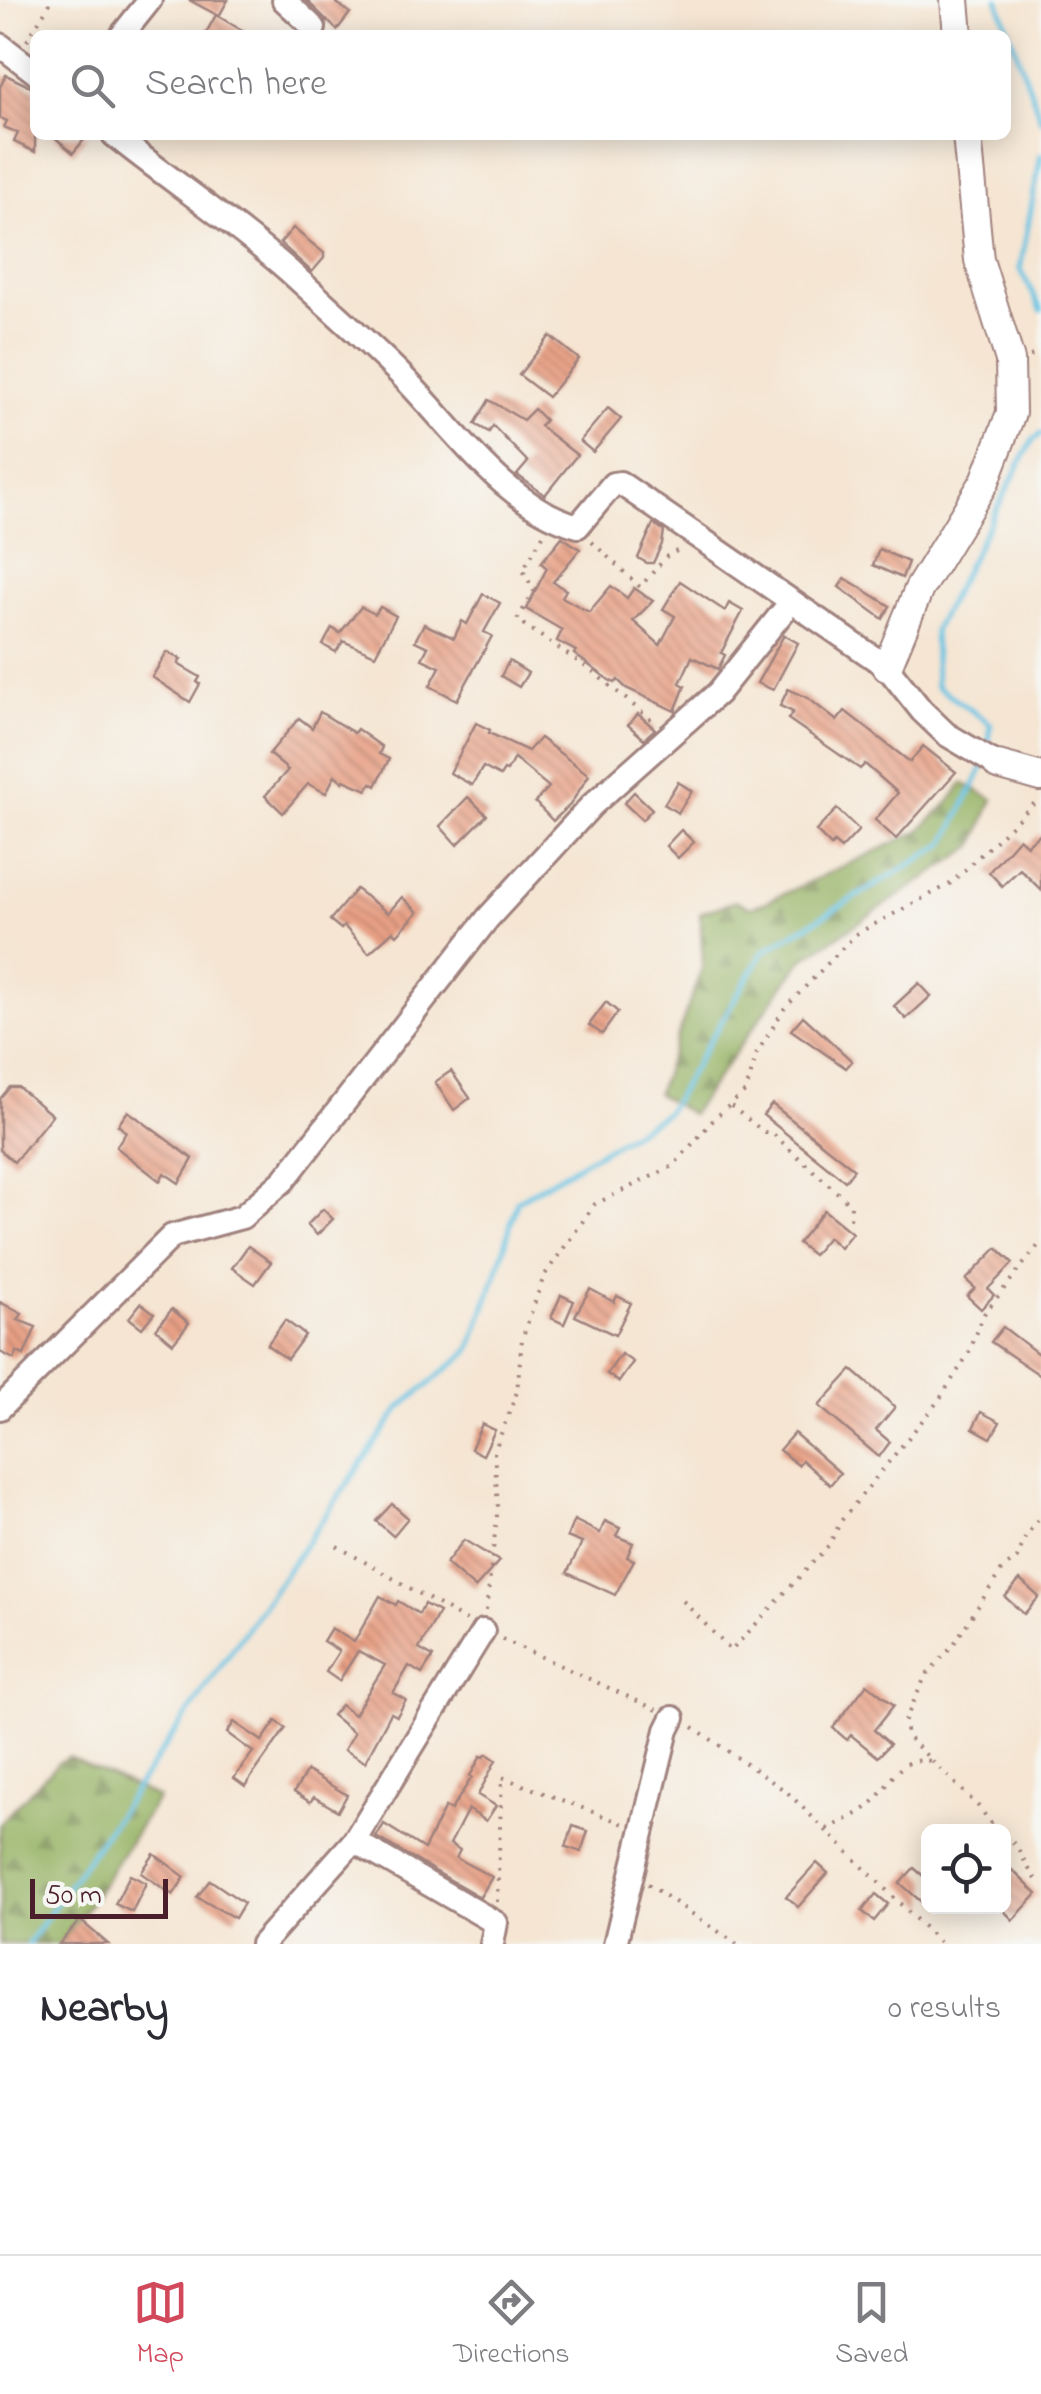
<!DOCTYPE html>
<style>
body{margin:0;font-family:"Indie Flower",sans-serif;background:#f2f2f3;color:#2b2b33}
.controls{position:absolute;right:30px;bottom:30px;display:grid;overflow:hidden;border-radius:15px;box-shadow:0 5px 25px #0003}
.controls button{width:90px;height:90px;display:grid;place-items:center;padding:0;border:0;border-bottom:2px solid #e1e1e2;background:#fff;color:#2b2b33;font:50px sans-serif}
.scale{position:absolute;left:30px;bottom:25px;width:138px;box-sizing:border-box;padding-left:10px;border:5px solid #4a1f2b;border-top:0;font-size:28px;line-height:35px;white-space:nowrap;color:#4a1f2b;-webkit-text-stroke:8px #f6f6f2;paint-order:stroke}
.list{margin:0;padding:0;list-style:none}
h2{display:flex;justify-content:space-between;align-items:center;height:130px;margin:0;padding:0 40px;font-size:42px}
h2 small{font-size:32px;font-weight:400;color:#7c7c81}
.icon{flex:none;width:55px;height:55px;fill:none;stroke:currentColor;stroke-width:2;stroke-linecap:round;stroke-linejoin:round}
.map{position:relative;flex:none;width:1041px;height:1944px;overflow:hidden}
.search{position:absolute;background:#fff;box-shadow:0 5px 25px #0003;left:30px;right:30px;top:30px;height:110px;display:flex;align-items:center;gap:25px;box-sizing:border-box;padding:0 35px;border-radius:15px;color:#7c7c81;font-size:38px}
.sheet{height:310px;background:#fff}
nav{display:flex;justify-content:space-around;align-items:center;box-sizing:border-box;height:140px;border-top:2px solid #e1e1e2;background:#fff;font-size:28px;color:#7c7c81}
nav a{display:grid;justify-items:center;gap:5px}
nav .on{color:#d1495b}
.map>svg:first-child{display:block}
.forest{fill:url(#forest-firs);stroke:#706848;stroke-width:2.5}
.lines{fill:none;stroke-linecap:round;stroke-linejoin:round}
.stream{stroke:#65c3e3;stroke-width:5}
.building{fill:url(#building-back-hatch)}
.minor-casing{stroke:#a0827e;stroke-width:28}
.tertiary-casing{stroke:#a0827e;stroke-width:32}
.path{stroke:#a0827e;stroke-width:4;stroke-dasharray:2.5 8;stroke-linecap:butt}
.minor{stroke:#fff;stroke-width:22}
.tertiary{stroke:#fff;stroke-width:28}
</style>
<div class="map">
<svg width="1041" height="1944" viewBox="0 0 1041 1944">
<defs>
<pattern id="forest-firs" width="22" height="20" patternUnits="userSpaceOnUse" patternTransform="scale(2.5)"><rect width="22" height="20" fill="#95b264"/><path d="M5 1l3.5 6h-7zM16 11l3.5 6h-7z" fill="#7c9053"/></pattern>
<pattern id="building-back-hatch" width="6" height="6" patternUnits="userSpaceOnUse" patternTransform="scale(2.5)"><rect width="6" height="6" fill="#e8a085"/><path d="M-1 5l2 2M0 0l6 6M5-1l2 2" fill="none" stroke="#be826d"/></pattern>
</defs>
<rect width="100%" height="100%" fill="#f6f6f2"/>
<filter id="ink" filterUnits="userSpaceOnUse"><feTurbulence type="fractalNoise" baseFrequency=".01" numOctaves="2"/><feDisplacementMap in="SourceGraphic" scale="20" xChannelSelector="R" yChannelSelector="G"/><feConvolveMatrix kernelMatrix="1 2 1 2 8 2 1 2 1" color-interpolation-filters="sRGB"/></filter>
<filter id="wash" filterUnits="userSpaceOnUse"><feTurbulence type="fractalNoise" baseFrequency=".0048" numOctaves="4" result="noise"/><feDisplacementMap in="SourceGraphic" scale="40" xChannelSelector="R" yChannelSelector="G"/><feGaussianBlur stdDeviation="2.25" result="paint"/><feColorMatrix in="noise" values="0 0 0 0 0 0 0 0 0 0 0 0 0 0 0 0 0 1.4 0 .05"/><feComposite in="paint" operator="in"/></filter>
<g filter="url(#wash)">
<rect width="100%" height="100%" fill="#f5e5d2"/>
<!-- forest -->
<g class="forest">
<path d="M963,783L993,799L974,846L802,960L691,1114L657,1094L703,965L700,913L736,901L750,907L764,903L918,832L948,803Z"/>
<path d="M68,1757L158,1798L90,1903L59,1944H0V1823L58,1763Z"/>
</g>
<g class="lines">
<!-- stream -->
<g class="stream">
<path d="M998,0L1041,120"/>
<path d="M1041,155L1020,269L1041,310"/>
<path d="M988,749L991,724L936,686L934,630L1032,441L1041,434"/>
<path d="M28,1944L400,1408L470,1350L501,1260L517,1201L666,1113L764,951L945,844L984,765"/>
</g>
</g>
<g id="blocks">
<!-- building -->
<g class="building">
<path d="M189,0H228L219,16Z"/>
<path d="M306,0H333L350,13L337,30Z"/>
<path d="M216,15L250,35H205Z"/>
<path d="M6,75L35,89V152L14,142L18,133L4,127L7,121L0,118V87Z"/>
<path d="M52,135H88L73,153Z"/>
<path d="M293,228L324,253V258L312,272L280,243Z"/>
<path d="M550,336L579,359L548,397L519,375Z"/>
<path d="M489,400L523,420L534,409L545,420L540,426L577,455L545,495L517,475L528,462L493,426L489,432L475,424Z"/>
<path d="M608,408L621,419L593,452L580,441Z"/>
<path d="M653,524L664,531L662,544L653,563H647L638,558Z"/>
<path d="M562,537L580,549L553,582L566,590L562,597L589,612L611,586L627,598L634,588L653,601L633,621L660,645L675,616L663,609L680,581L725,611L729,603L743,611L721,653L725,655L718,669L692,657L680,683L685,686L675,711L626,688L618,680L615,683L609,680L574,654L576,651L557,641L562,630L526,609L547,568L541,563Z"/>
<path d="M879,549L908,562L902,578L873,565Z"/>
<path d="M845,578L890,606L883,619L839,587Z"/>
<path d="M483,594L500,603L484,632L492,636L457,700L430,686L440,667L422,659L428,647L415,641L424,624L454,638L462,621L467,624Z"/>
<path d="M361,607L375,614L380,607L396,616L375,655L343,641L336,652L323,645L332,628L340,633Z"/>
<path d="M784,635L798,643L773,690L757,683Z"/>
<path d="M167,652L181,659L178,664L200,677L197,682L200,684L190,702L152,677Z"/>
<path d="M509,661L528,673L519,687L501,676Z"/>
<path d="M788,689L808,698L837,721L845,711L910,762L923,746L956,772L896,839L875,820L898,793L865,764L860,769L788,719L793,712L780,706Z"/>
<path d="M320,712L354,733L357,729L382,747L379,754L389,759L376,786L371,783L367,790L344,780L343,782L335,775L326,793L308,784L283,813L265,796L288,770L269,754L299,718L312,728Z"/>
<path d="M638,714L655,729L644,739L628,725Z"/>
<path d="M476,723L490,730L489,733L528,751L540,738L589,775L570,805L553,821L535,802L549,787L514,758L507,771L504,770L500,776L483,767L472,785L450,773Z"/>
<path d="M678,782L692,791L678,813L664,804Z"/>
<path d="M634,792L652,809L642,820L624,803Z"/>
<path d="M468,797L487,815L457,845L440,826Z"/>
<path d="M837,809L859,830L841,849L834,843L831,846L816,831Z"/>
<path d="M681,830L694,842L678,858L666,846Z"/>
<path d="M1041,833V890L1020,869L1002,886L989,872L1019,838L1027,845Z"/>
<path d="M356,889L388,913L402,897L418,912L397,935L393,931L369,953L344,926L341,929L330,920Z"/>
<path d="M919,983L931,996L906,1019L894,1006Z"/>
<path d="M606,1002L618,1012L602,1034L589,1025Z"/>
<path d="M803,1016L852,1061L846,1068L791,1030Z"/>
<path d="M451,1071L470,1098L454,1110L435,1082Z"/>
<path d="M10,1087H18L52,1115L14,1162L0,1150V1099Z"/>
<path d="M772,1104L854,1169L845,1181L763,1115Z"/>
<path d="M128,1111L193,1159L179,1183L164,1173L160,1181L116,1147L126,1132L118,1125Z"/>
<path d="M323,1209L333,1219L317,1235L307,1225Z"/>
<path d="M824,1210L852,1233L840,1248L828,1237L813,1255L798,1243Z"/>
<path d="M248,1246L271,1262L255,1284L232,1268Z"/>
<path d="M997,1248L1013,1263L988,1289L994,1295L981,1309L967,1296L975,1288L966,1280Z"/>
<path d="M590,1289L614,1302L617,1296L631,1303L615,1335L575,1316Z"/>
<path d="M561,1295L574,1301L564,1324L551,1318Z"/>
<path d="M0,1302L22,1314L18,1320L36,1327L24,1355L17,1352L14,1359L0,1352Z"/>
<path d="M141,1303L154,1313L142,1328L129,1318Z"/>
<path d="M172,1309L189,1323L173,1343L156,1329Z"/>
<path d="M285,1320L305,1335L287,1359L267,1345Z"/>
<path d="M1003,1327L1041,1356V1376L991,1342Z"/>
<path d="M621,1354L633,1362L619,1382L607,1374Z"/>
<path d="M852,1370L895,1407L876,1430L890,1442L879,1457L819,1406Z"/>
<path d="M981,1412L1000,1422L991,1438L973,1428Z"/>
<path d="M482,1424L495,1430L483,1455L471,1449Z"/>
<path d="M794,1433L840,1473L830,1485L802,1460L798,1465L779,1450Z"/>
<path d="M392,1504L408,1518L393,1536L376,1521Z"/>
<path d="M574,1520L600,1533L605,1521L620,1528L616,1536L633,1543L627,1557L634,1560L615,1595L567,1573L582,1543L567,1537Z"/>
<path d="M464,1540L499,1561L475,1588L446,1563Z"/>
<path d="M1020,1580L1039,1597L1024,1614L1005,1597Z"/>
<path d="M380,1596L396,1605L398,1601L419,1614L424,1604L439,1612L419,1649L433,1657L422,1674L409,1666L393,1693L406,1700L397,1716L391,1713L365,1762L344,1750L354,1733L332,1715L341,1705L354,1715L385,1665L358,1651L339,1681L326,1672L339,1651L323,1641L331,1628L354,1642Z"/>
<path d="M867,1684L894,1705L874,1730L890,1744L878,1757L851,1735L847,1740L833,1728Z"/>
<path d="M276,1721L286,1728L245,1786L234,1778L253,1752L227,1733L234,1722L262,1741Z"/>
<path d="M487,1754L496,1760L478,1795L496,1806L486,1821L468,1809L450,1844L460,1850L456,1858L492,1877L480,1897L376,1837L384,1824L424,1849L445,1807L451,1810L472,1777L470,1776L481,1756L484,1757Z"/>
<path d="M307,1771L347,1795L338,1811L314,1797L310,1802L294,1792Z"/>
<path d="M573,1826L588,1831L581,1852L566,1847Z"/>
<path d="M154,1854L185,1877L173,1895L141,1873Z"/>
<path d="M817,1863L828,1873L798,1907L786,1897Z"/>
<path d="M914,1868L928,1880V1908L900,1883Z"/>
<path d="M1012,1870L1037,1894L1013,1920L1004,1911V1879Z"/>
<path d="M130,1875L146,1883L132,1912L115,1904Z"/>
<path d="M210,1880L244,1903L235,1918L197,1897Z"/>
<path d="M876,1894L888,1904L874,1921L862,1911Z"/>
<path d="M80,1920L108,1944H59Z"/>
</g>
</g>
</g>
<g filter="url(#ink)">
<use href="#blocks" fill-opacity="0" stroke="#a0827e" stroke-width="2.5"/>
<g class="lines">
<defs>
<g id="minor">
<path d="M284,0L314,28"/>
<path d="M122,35L150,0"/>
<path d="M0,45L35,72"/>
<path d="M114,135C171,181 235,223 289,271C326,305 365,339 401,375C454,428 503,505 578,526L613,484L620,483L887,667L922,711L946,734L998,765"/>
<path d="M0,1408L172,1236L242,1217L284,1180L488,918L592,805L718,693L790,603"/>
<path d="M354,1841L496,1923L492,1944"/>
<path d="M262,1944L354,1841L483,1631"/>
<path d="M615,1944L667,1730L673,1718"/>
</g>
<g id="tertiary">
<path d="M955,0L958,35"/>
<path d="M887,667L919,589L985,481L1011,413L1010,360L979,260L967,135"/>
<path d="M998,765L1041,777"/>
</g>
</defs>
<!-- minor casing -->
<use href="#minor" class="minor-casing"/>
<!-- tertiary casing -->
<use href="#tertiary" class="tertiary-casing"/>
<!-- path -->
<g class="path">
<path d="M27,41L52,0"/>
<path d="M1030,356L1041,354"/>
<path d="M543,535L523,570L534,591L517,620L592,671L655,723"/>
<path d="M592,542L640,587L667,556L679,550"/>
<path d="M731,1106L764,1132L773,1134L851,1205L850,1225"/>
<path d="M337,1546L467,1621"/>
<path d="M683,1601L731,1651L829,1545L841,1521L939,1400L969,1353L984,1314L1041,1242"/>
<path d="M486,1611L498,1507L494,1452L517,1392L522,1339L544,1276L595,1204L673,1166L716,1117L746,1091L757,1053L784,1009L856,934L950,884L1040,798"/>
<path d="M502,1639L657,1710"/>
<path d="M693,1727L787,1792L941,1944"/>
<path d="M827,1829C841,1822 858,1815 870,1805C893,1784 895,1756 931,1761"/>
<path d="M998,1832L978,1806L908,1737L904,1723L925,1677L955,1642L1001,1571L1017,1558L1026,1536L1041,1515"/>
<path d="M1004,1835C1024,1848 1022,1866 1041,1884"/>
<path d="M648,1884L737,1944"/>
<path d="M497,1902L502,1777L624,1824"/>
</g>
<!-- minor -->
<use href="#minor" class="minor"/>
<!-- tertiary -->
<use href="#tertiary" class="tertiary"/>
</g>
</g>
</svg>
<div class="controls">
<button><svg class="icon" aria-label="locate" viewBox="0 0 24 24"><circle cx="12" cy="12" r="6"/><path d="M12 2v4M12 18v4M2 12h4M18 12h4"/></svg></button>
</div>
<div class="scale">50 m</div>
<div class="search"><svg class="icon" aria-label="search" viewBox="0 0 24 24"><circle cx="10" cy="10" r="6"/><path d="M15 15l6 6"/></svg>Search here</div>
</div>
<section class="sheet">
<h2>Nearby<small>0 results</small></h2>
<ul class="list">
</ul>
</section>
<nav>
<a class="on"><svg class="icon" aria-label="map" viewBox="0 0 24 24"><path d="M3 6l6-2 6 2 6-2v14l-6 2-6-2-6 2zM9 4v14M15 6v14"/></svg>Map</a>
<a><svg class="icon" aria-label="directions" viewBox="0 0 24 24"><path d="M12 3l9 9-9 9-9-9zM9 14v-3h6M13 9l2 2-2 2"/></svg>Directions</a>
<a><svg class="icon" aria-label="saved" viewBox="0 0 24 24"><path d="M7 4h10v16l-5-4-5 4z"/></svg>Saved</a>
</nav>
